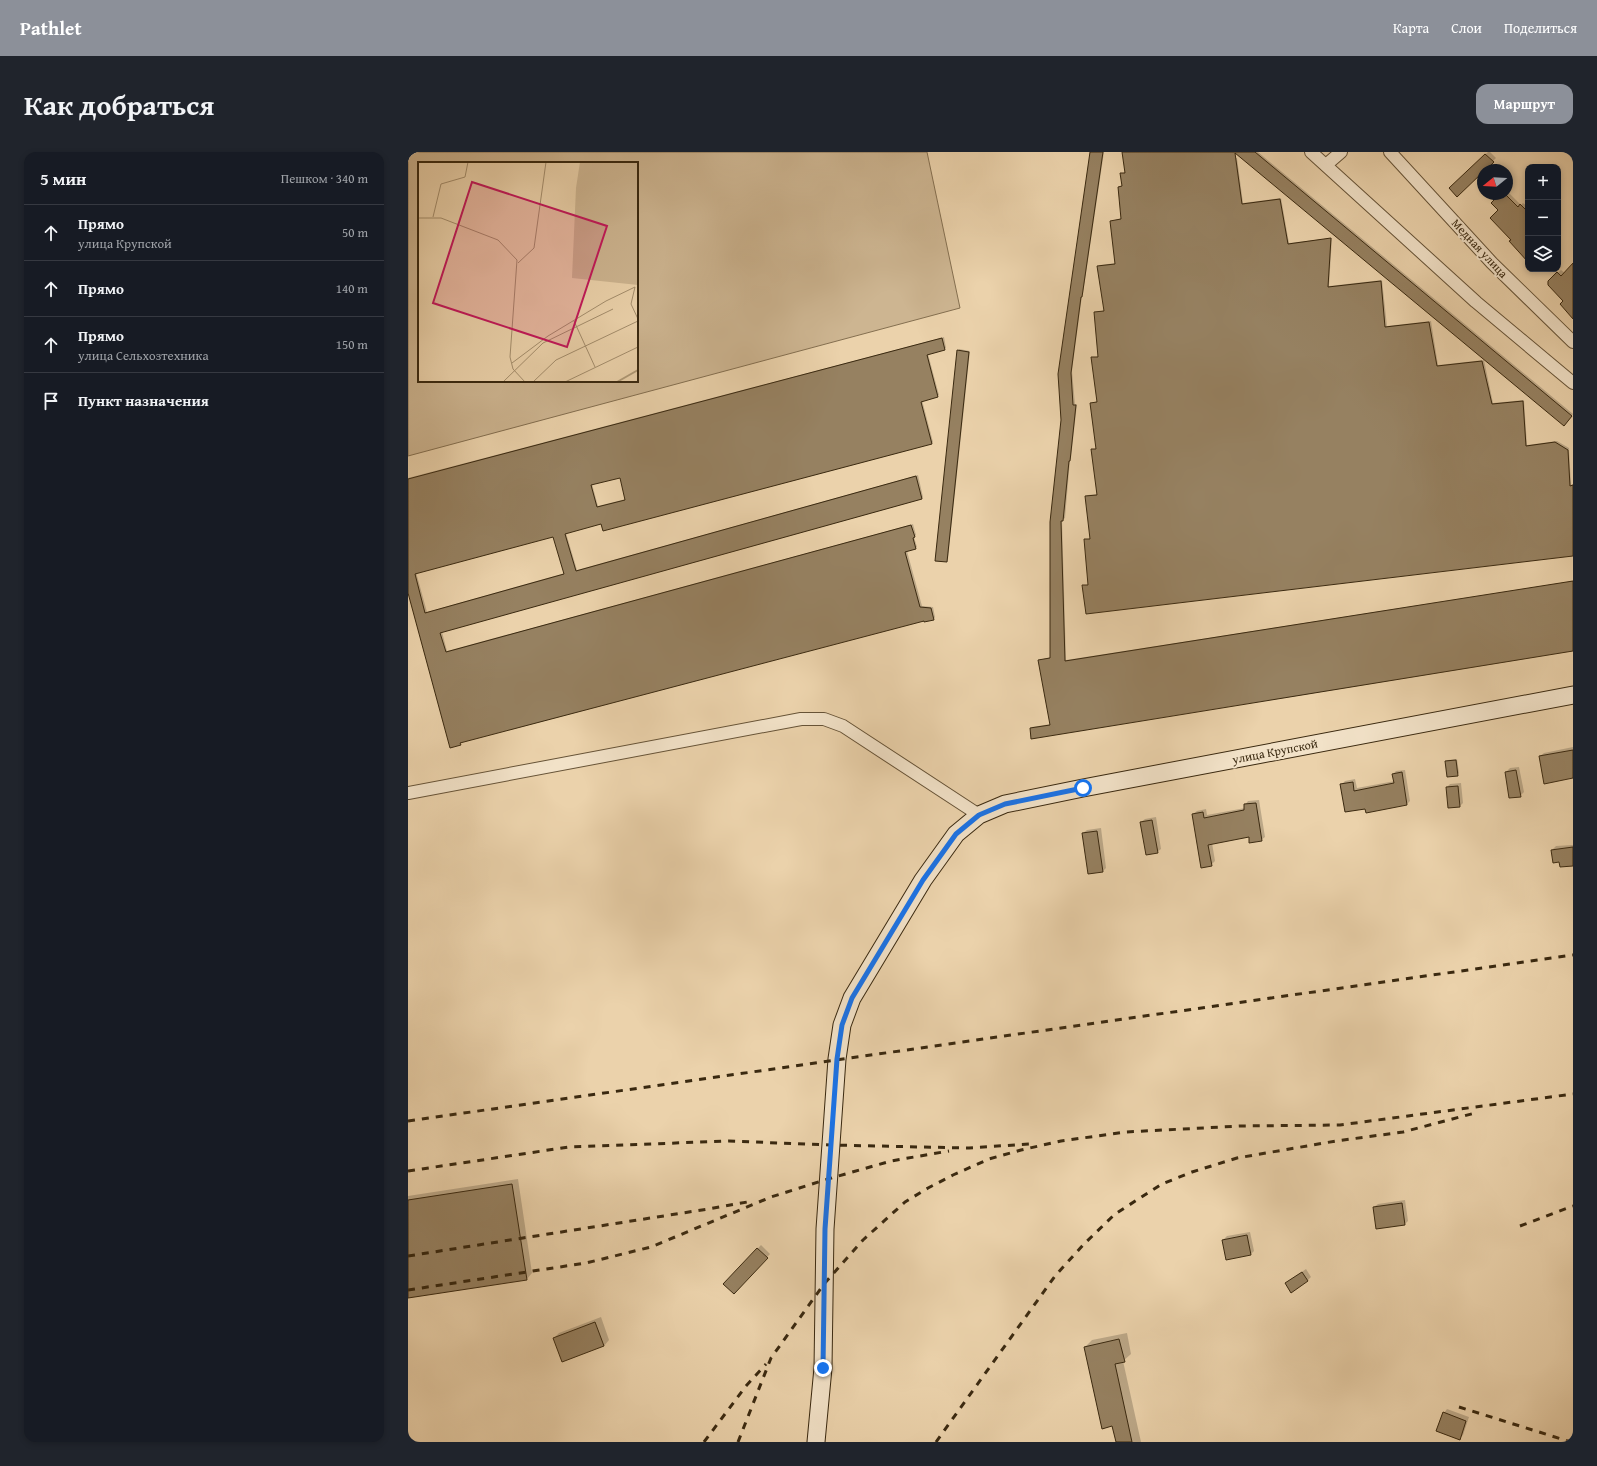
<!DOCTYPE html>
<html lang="ru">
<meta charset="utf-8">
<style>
body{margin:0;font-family:"Gentium Book Plus",serif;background:#20242c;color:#f1f3f6}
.controls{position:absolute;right:12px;top:12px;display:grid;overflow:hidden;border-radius:8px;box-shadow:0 2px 6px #0003}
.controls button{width:36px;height:36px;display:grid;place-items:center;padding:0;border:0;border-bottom:1px solid #363941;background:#171b24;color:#f1f3f6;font:20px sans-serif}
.compass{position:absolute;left:1069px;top:12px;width:36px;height:36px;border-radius:50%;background:#171b24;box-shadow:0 2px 6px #0003;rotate:252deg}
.stop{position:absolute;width:12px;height:12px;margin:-9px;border:3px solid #1a73e8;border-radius:50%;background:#fff}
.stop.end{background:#1a73e8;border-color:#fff;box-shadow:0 1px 4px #0008}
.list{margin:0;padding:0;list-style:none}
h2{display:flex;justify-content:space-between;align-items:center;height:52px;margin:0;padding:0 16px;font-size:17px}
h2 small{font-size:13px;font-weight:400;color:#9ea1a6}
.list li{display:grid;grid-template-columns:26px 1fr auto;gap:12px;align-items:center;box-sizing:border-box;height:56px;padding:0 16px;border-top:1px solid #363941}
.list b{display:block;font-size:15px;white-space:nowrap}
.list p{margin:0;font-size:13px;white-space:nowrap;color:#9ea1a6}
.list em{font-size:13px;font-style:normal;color:#9ea1a6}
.icon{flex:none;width:22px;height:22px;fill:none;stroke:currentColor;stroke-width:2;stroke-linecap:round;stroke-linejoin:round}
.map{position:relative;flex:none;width:1165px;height:1290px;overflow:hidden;border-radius:12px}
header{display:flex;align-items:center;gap:24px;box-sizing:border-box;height:56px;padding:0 20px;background:#8c9099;color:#fff}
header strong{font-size:19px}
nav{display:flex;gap:22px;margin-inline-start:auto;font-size:14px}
.intro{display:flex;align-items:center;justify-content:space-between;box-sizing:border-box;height:96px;padding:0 24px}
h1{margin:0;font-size:28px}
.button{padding:10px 18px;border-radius:12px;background:#8c9099;color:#fff;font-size:14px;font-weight:700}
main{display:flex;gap:24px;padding:0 24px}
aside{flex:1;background:#171b24;border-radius:12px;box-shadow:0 2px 6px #0003}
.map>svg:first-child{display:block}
.green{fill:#cdb591;stroke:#846f50;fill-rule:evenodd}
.shadow{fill:#0003;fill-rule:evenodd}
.building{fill:#968161;stroke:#3a2910;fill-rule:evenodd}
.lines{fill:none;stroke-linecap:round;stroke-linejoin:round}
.minor-casing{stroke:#665337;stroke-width:14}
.secondary-casing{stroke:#3a2910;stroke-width:19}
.minor{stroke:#f2e2c8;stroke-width:12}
.secondary{stroke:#f2e2c8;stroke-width:17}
.rail{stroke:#3a2910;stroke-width:3;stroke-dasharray:7 7;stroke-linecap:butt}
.route{stroke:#1a73e8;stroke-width:5}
.labels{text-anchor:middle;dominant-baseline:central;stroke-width:4;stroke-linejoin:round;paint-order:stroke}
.street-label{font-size:12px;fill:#3a2910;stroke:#f2e2c8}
.inset-river{fill:none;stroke:#af9976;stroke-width:2}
.inset-road{fill:none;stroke:#a48e6d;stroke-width:1}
.view{fill:#c2185b;fill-opacity:0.15;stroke:#c2185b;stroke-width:2}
.inset-edge{fill:none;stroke:#3a2910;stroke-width:2}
</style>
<header>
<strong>Pathlet</strong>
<nav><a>Карта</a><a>Слои</a><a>Поделиться</a></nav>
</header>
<div class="intro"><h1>Как добраться</h1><a class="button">Маршрут</a></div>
<main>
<aside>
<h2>5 мин<small>Пешком · 340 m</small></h2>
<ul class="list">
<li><svg class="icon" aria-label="ahead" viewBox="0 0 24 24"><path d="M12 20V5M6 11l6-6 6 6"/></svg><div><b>Прямо</b><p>улица Крупской</p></div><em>50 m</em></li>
<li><svg class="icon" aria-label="ahead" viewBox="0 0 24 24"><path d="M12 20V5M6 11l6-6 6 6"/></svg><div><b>Прямо</b></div><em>140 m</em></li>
<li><svg class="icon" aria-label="ahead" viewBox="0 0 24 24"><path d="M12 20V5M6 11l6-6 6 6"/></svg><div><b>Прямо</b><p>улица Сельхозтехника</p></div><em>150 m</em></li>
<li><svg class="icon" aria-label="arrive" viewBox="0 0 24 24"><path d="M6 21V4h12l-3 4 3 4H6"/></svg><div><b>Пункт назначения</b></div></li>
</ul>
</aside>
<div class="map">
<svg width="1165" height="1290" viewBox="0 0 1165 1290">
<rect width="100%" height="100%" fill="#ebd2ab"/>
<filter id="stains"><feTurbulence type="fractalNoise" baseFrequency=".005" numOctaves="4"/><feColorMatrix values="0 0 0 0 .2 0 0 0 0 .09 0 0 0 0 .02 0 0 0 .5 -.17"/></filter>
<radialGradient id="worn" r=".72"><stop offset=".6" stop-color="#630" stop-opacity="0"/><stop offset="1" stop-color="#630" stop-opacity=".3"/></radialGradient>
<!-- green -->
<path class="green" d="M0,0H519L552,156L0,304ZM11,11H229V229H11Z"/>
<!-- shadow -->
<g class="shadow">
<path d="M682,0H696L675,142L674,144L664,219L667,252H669L663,306L662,308L657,366L654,368L658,508L1165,429V498L623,577L624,575L643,572L631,508L643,505V370Z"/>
<path d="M715,0H795V10L829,6L835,51L873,46L881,91L924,86L921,134L974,128L979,174L1023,169L1030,213L1076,208L1085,251L1116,248L1119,293L1149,289L1161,296L1163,333L1165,332V403L675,434L681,432L677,388L683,386L678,344L680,343L689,342L684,298L689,296L683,251L690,249L684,206L691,204L687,161L697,158L690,115L692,113L708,111L703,69L714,66L711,35L715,33L713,22L717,20Z"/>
<path d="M828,0H850L1165,262L1156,273Z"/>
<path d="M1080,0H1082L1088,6L1076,18L1042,36Z"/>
<path d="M1099,39L1113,53L1115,51L1120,55V58L1118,60L1120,63V100L1104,87L1092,58L1094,42H1099Z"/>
<path d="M1165,115V166L1157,149L1139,131L1153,118L1157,121Z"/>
<path d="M536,185L538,196L520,202L531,243L514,248L525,290L524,291L196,378L194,371L158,381L169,418L510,323L515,345L514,347L34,480L39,499L505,372L508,383L506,385L509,395L499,399L514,454L525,455L527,465L526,467L517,469L516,468L54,590L52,592L0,437V326ZM212,325L218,347L190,354L184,332ZM146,384L157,421L19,460L8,420Z"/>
<path d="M551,197L562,199L540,407L539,409L550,199Z"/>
<path d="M1165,595V619L1132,604L1136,601Z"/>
<path d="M1049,607L1051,621L1049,623L1038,609L1040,608Z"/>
<path d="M1111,615L1116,640L1112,644L1098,620L1102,616Z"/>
<path d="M997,618L1002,649L999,652L958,655L934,632L937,629L947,627L949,636L987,629L985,622L988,619Z"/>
<path d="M1053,631L1055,651L1052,654L1039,635L1042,632Z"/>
<path d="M851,648L857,685L853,688L841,684L804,691L807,709L803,713L785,662L789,659L798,657L799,663L837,656V653L840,649Z"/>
<path d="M748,665L753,697L749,700L733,670L737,667Z"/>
<path d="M693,676L698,716L695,719L675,681L679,678Z"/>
<path d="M1165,693V713L1152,709L1144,698L1148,694Z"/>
<path d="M110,1027L124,1121L119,1127L0,1145V1044Z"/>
<path d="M997,1048L1000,1069L997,1072L966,1055L970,1052Z"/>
<path d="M842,1080L846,1099L842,1103L815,1088L819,1084Z"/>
<path d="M353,1093L362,1102L326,1140L317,1132Z"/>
<path d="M898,1117L903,1125L899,1129L882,1128Z"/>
<path d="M193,1165L201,1188L196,1194L146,1186L151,1181Z"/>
<path d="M719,1181L723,1202L715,1209L733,1290H709L705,1273L677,1195L684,1188Z"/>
<path d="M1039,1257L1061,1265L1055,1283L1051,1287L1036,1261Z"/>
</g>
<!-- building -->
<g class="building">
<path d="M682,0H695L674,145H673L663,221L665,253H668L662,309H661L655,369H653L657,509L1165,429V499L623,587L622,576L642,573L630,508L642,506V370L653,268L650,222Z"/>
<path d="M714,0H847L1164,264L1156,274L827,1L834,52L872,47L880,92L923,86L920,135L973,129L977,175L1021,170L1029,214L1074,209L1084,252L1115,249L1118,294L1147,290L1160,298L1162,334L1165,333V404L678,462L674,433H680L676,387H682L677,344L689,343L683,297H688L682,251L689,250L683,205H690L686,160L696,159L689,114L707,112L702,69L713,67L710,35L714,34L712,21H717Z"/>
<path d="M1077,2L1086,10L1078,18H1075V20L1049,45L1041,36Z"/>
<path d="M1092,42H1097L1110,55L1112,52L1120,60V110L1101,89L1103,88L1082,66L1090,58L1083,51Z"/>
<path d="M1165,111V167L1152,152L1155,149L1140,133V129L1149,120L1153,124Z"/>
<path d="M534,186L537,198L519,203L530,245L513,250L524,292L195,379L193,372L157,382L168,419L508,324L514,347L32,481L38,500L503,373L507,385L505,386L508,397L497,400L512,455L523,456L526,468L516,470V469L52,591L53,593L42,596L0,441V327ZM212,326L217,348L189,355L183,333ZM145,385L156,422L17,461L7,422Z"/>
<path d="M549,198L561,200L539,410L527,409Z"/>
<path d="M1165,598V626L1136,632L1131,604Z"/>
<path d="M1048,608L1050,624L1039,625L1037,609Z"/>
<path d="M1108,618L1113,645L1101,646L1097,620Z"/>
<path d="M994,620L999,653L958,661L957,657L937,660L932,632L945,630L946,639L986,631L984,622Z"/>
<path d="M1050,634L1052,655L1040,656L1038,635Z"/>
<path d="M848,651L854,689L841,691V685L800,693L804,714L793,716L784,662L795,660L796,666L836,658V652Z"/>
<path d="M744,668L750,701L738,703L732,670Z"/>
<path d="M689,679L695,720L680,722L674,681Z"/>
<path d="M1165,695V714L1152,715L1151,710L1145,711L1143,698Z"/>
<path d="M104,1032L119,1128L0,1146V1048Z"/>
<path d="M994,1051L997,1073L968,1077L965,1055Z"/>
<path d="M839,1083L843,1103L818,1108L814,1088Z"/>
<path d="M349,1096L360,1106L326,1142L315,1132Z"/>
<path d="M894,1120L900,1129L883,1141L877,1131Z"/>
<path d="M187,1170L196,1194L154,1210L145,1186Z"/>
<path d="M711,1187L717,1210L707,1212L724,1290H708L704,1274L694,1277L676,1195Z"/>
<path d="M1035,1260L1058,1269L1052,1288L1028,1279Z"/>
</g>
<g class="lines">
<defs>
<g id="minor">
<path d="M903,0L1068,150L1165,231"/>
<path d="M982,0L1084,111L1165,190"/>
<path d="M918,13L933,0"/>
<path d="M0,641L393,567H416L435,574L571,663"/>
</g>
<path id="secondary" d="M408,1290L415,1216L417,1077L429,907L434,873L444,846L515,728L548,682L571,663L597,652L675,636L1165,543"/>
</defs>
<!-- minor casing -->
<use href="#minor" class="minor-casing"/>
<!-- secondary casing -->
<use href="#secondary" class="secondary-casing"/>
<!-- minor -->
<use href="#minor" class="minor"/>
<!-- secondary -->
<use href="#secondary" class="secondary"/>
<!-- rail -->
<g class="rail">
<path d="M0,969L1165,803"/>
<path d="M0,1019L161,995L321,989L422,993L561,996L621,992"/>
<path d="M1112,1074L1165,1054"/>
<path d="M0,1104L300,1057L345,1049"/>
<path d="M0,1138L178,1111L243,1095L363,1045L420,1027L483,1009L541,999"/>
<path d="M1051,1255L1163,1290"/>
<path d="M296,1290L338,1234L358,1212"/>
<path d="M330,1290L363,1206L416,1132L455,1088L497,1050L520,1036L545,1023L581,1007L613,998L653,989L718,980L832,974L932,973L1165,942"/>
<path d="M528,1290L647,1124L676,1092L707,1062L754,1032L784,1020L829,1006L928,989L995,980L1067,961"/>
</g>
</g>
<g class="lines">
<!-- route -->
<path class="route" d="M415,1216L417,1077L429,907L434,873L444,846L515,728L548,682L571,663L597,652L675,636"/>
</g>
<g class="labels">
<!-- street labels -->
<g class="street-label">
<text transform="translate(1072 96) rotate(47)">Медная улица</text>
<text transform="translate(867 599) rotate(-11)">улица Крупской</text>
</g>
</g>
<!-- overview -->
<g transform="translate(10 10)">
<rect width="220" height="220" fill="#ebd2ab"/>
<path d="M162,0H220V123L154,116L158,26Z" fill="#cdb591"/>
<path class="inset-river" d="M199,220L220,208"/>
<path class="inset-road" d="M15,55L23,22L47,15L50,0M0,56H23L80,78L99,98L92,195L95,207L107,220M100,101L116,86L128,0M217,125L213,142L220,157M156,159L177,205M94,201L130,174L188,139L217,125M85,220L125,181L195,147M115,220L138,198L220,159M147,220L220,185"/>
<path class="view" d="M54,20L189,64L149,185L15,141Z"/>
<rect width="220" height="220" class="inset-edge"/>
</g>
<rect width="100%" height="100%" filter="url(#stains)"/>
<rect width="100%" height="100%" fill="url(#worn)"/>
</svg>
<div class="controls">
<button>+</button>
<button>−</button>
<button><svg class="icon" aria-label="layers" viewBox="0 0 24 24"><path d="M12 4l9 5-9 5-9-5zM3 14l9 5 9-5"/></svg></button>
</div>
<svg class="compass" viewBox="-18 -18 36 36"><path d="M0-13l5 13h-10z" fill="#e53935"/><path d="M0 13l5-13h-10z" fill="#9ea1a6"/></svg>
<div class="stop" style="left:675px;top:636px"></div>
<div class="stop end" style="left:415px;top:1216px"></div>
</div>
</main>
